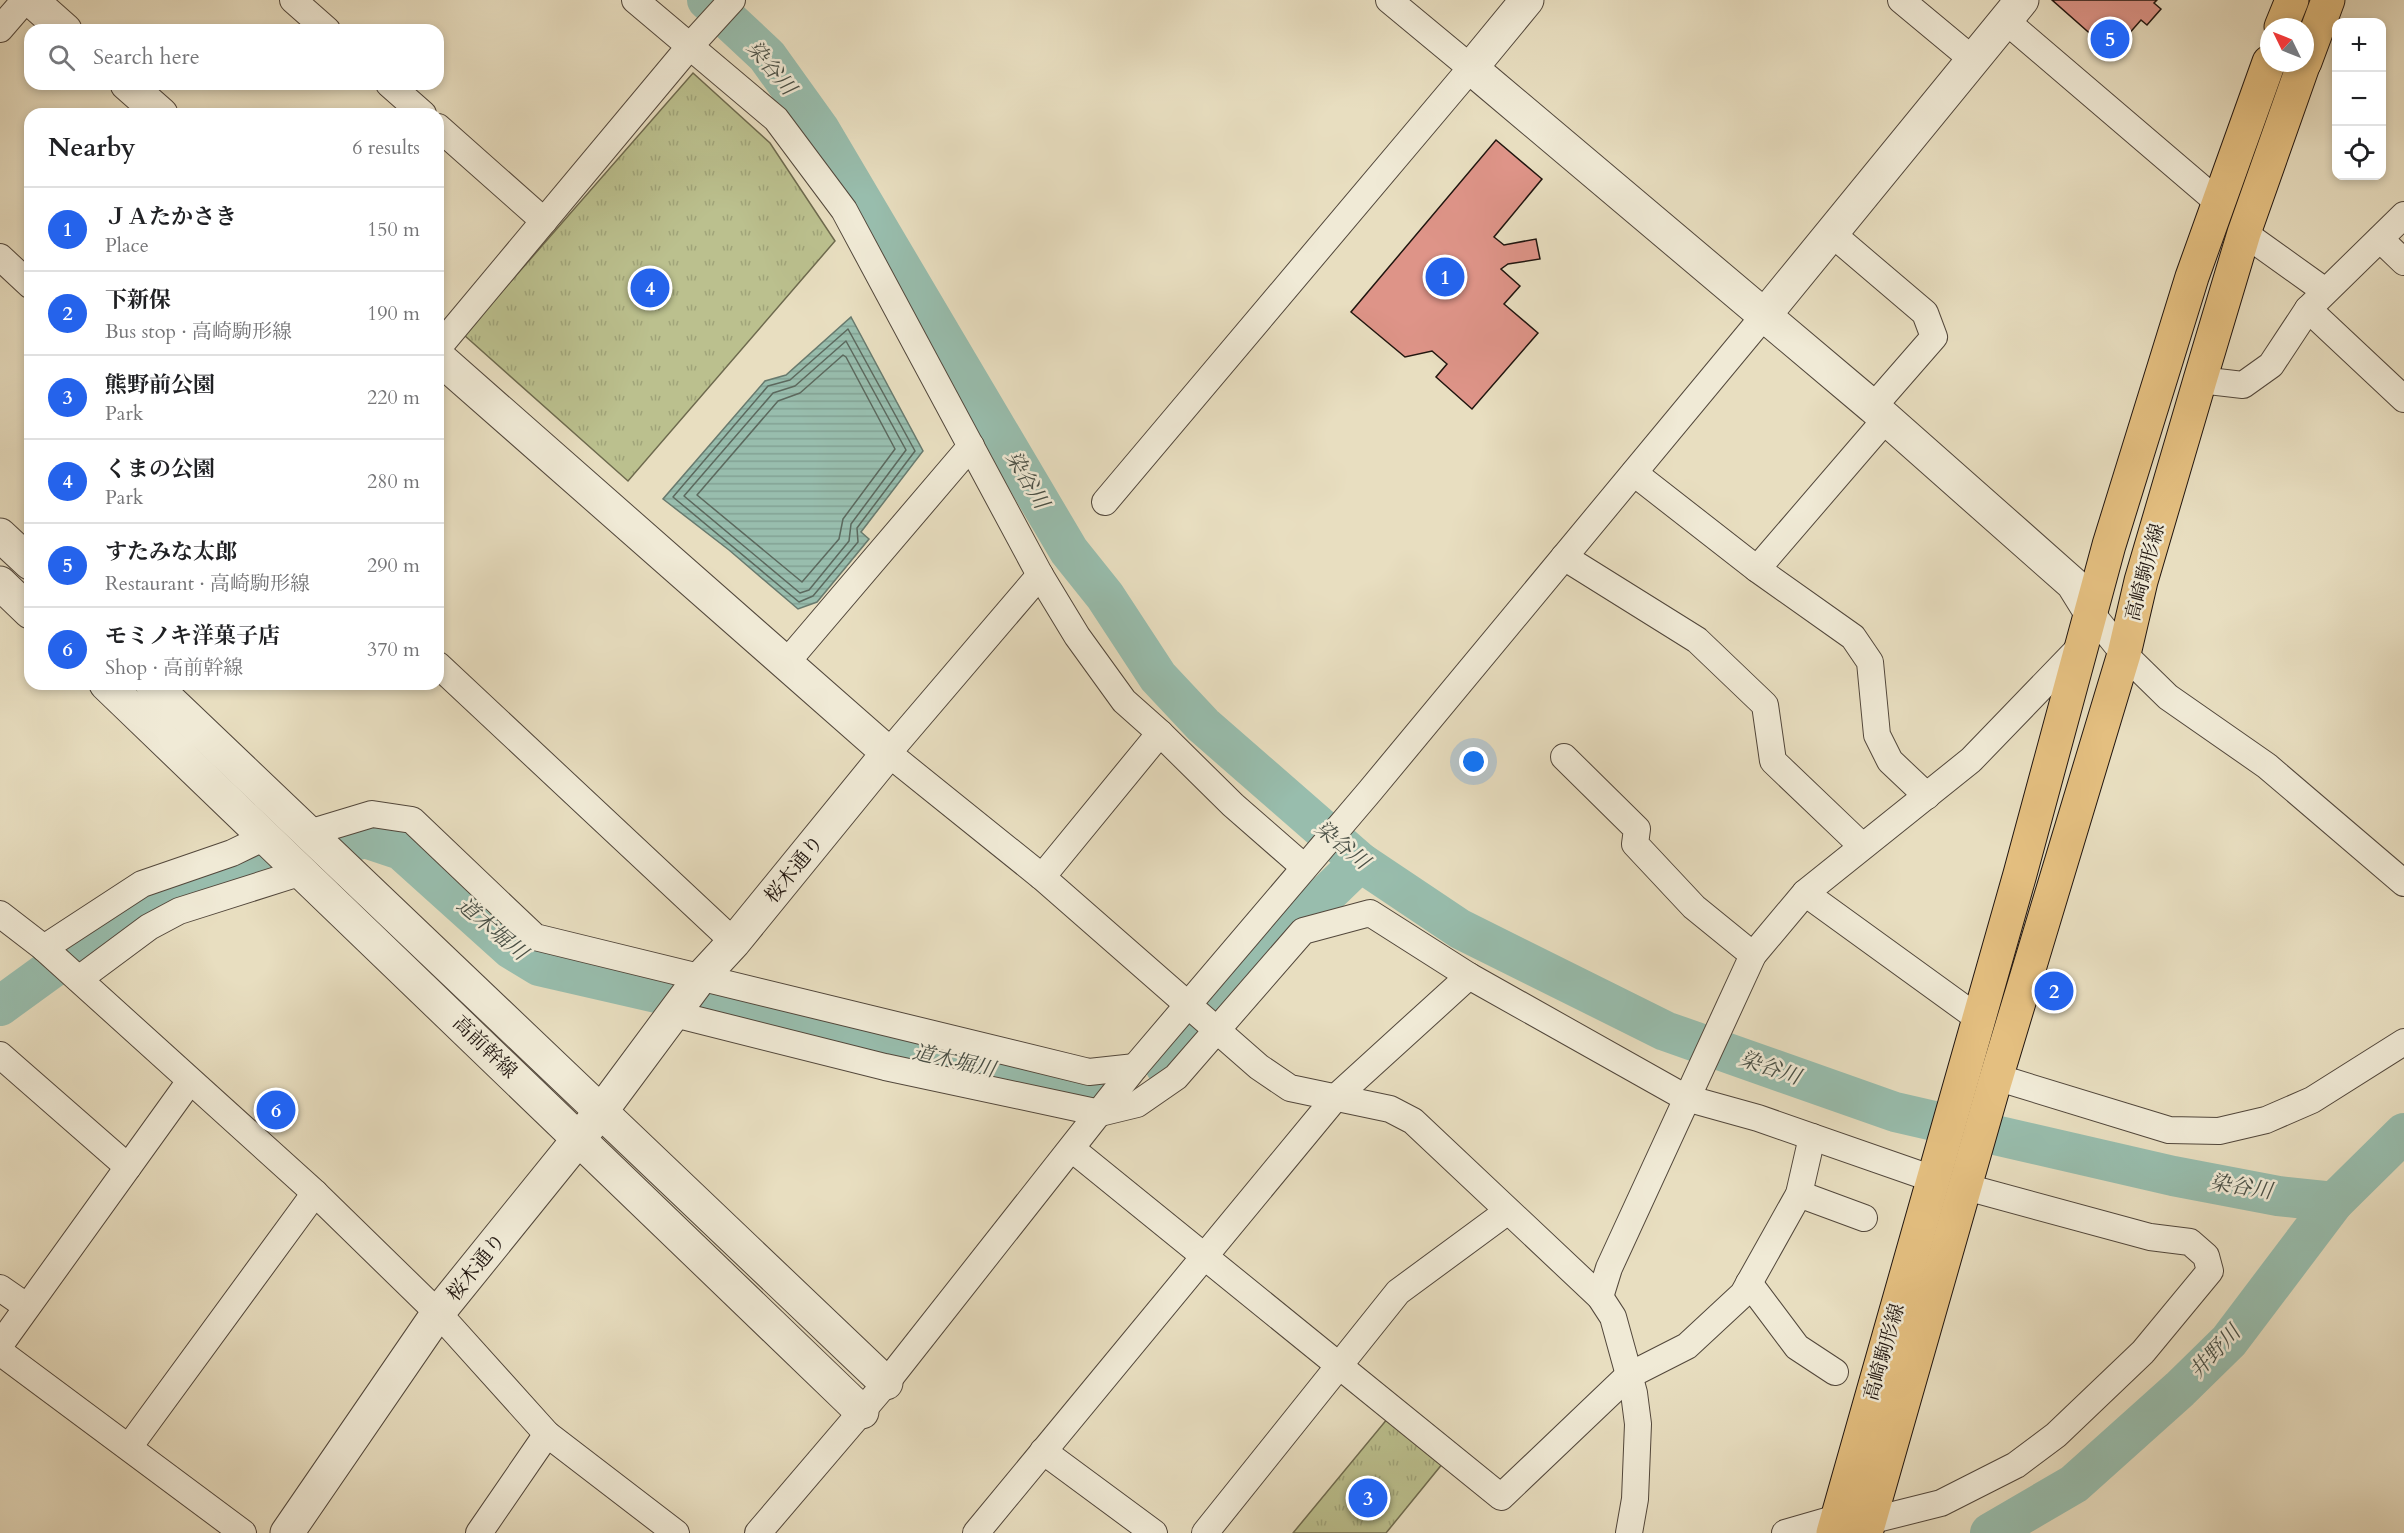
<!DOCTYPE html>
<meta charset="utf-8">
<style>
body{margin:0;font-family:Cardo,"Noto Serif JP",serif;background:#f2f2f2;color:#202124}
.controls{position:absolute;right:18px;top:18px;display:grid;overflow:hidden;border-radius:12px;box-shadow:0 3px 9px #0003}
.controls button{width:54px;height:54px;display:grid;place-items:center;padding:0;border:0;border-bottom:2px solid #e0e0e0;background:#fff;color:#202124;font:30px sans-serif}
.compass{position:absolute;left:2260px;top:18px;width:54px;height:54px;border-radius:50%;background:#fff;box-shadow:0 3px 9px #0003;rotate:313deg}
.you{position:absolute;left:1474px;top:762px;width:21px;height:21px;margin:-15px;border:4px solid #fff;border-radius:50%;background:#1a73e8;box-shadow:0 0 0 9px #1a73e833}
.badge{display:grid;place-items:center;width:39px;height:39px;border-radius:50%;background:#2563eb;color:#fff;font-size:20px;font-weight:700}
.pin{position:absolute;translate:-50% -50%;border:3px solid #fff;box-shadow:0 2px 6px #0006}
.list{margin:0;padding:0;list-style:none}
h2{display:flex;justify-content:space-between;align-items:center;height:78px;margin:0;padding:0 24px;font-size:26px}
h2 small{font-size:20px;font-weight:400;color:#757577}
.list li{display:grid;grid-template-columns:39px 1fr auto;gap:18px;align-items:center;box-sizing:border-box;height:84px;padding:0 24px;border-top:2px solid #e0e0e0}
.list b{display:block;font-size:22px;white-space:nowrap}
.list p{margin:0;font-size:20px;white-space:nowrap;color:#757577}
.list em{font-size:20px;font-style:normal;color:#757577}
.icon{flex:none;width:33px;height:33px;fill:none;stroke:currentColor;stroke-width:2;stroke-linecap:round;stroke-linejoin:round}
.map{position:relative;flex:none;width:2404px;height:1533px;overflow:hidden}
.search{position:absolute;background:#fff;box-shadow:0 3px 9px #0003;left:24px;top:24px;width:420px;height:66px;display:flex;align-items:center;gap:15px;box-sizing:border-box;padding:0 21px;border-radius:18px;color:#757577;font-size:22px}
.panel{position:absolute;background:#fff;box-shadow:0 3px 9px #0003;left:24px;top:108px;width:420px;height:582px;border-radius:18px}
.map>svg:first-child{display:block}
.grass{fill:url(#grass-tufts);stroke:#6e6a4e;stroke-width:1.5}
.water{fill:url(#water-rules);stroke:#687a6e;stroke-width:1.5}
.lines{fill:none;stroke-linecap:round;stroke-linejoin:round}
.shore{stroke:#5c695e;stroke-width:1.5}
.river{stroke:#98bdad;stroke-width:40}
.building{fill:#de9488;stroke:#20150f;stroke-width:1.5}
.minor-casing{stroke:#52473b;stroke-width:28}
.tertiary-casing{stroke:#52473b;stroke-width:35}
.primary-casing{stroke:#20150f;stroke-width:35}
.minor{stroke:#f0ead6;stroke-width:26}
.tertiary{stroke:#f0ead6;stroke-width:33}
.primary{stroke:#e4bf80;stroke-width:33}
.labels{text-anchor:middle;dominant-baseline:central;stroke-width:5;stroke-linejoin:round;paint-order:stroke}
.street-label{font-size:20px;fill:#20150f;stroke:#f0ead6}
.water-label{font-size:21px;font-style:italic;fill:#4a5046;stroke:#f0ead6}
</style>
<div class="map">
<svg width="2404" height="1533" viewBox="0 0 2404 1533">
<defs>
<pattern id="grass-tufts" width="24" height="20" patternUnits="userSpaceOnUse" patternTransform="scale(1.5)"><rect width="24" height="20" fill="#bbc08e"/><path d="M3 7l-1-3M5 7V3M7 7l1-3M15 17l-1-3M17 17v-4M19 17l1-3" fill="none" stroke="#a0a479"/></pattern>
<pattern id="water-rules" width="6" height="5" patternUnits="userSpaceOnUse" patternTransform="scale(1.5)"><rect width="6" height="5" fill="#98bdad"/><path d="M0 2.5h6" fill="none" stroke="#83a294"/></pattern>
</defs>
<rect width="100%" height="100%" fill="#e8dec0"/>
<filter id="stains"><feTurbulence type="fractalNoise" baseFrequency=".00333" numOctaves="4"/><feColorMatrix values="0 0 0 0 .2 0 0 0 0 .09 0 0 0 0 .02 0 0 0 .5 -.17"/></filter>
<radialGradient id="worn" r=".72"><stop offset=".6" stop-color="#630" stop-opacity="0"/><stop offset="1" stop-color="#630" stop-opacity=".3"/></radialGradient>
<!-- grass -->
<g class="grass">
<path d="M693,73L770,143L835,241L628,481L464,335Z"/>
<path d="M1388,1418L1443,1463L1386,1533H1293Z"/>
</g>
<!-- water -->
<path class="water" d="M851,317L923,451L861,532L869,539L817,602L798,609L729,550L663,499L765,381L786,375Z"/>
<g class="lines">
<!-- shore -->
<g class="shore">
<path d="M848,329L915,451L857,528L858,542L813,596L799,602L673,497L768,386L790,380Z"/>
<path d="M846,341L906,450L851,524L849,541L809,590L800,593L684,496L773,393L795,386Z"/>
<path d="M843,355L846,357L895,449L843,519L839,539L802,582L697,495L778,401L800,393Z"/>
</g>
<!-- river -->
<g class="river">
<path d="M707,0L767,56L820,130L1069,551L1105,596L1158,677L1203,725L1360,862L1460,929L1665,1031L1895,1112L2173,1176L2278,1196L2334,1202"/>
<path d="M0,1006L124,916L172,892L365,838L401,850L511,949L539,966L1088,1092L1102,1090"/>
<path d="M1165,1066L1301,919L1360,862"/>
<path d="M1990,1533L2074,1484L2180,1389L2229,1341L2334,1202L2404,1133"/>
</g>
</g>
<!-- building -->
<g class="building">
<path d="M2052,0H2157L2154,3L2161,9L2147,25L2141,20L2112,53Z"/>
<path d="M1496,140L1542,179L1494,237L1504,245L1536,239L1540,259L1508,264L1501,269L1520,286L1504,304L1538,333L1472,409L1436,377L1447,364L1432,351L1405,357L1351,312Z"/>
</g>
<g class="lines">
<defs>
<g id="minor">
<path d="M293,0L327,30"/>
<path d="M635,0L776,119L844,210L1040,575L1077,636L1124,701L1160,733L1233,805L1304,867"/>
<path d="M1901,0L1972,59"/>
<path d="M2005,20L2219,203"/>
<path d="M0,29L25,0"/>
<path d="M389,84L423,114"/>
<path d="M438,127L544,221"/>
<path d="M1831,233L1925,313L1934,337L1873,407"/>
<path d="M2244,233L2325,291"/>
<path d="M2380,239L2404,262"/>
<path d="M0,257L30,285"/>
<path d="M2308,309L2404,399"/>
<path d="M438,348L690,46L732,0"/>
<path d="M2200,380L2243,385L2271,365L2308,309L2404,215"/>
<path d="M1634,473L1757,569L1853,637L1870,662L1877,735L1890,761L1927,796"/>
<path d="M1105,502L1471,68L1389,0"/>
<path d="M1564,557L1697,640L1765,705L1773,761L1862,846"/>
<path d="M1757,569L1886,419"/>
<path d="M1040,575L888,753L1042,877L1259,1067L1290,1088L1390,1109L1413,1121L1600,1297L1613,1317L1634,1393L1638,1424L1635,1499L1629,1533"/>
<path d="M2091,613L2124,654L2168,697L2267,766L2404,883"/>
<path d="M786,663L971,446"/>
<path d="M438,665L734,942"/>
<path d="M1564,757L1637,829L1635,844L1694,907L1753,955"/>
<path d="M309,833L372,814L412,820L535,937L1089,1072L1135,1067"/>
<path d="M1042,877L1160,733"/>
<path d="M1805,893L1979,1019"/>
<path d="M0,914L44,948L315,1193L438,1313L547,1434L676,1533"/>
<path d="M44,948L142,884L232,853L265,837"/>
<path d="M79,979L149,927L179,911L302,872"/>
<path d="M674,1014L885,1067L1100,1113L1137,1104L1176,1077L1303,931L1370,913L1469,976L1686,1098L1758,1118L1933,1179"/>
<path d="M0,1055L128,1167"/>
<path d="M1996,1077L2169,1130L2219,1131L2266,1120L2312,1100L2404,1042"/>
<path d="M1072,1149L1501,1497L1628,1376L1687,1346L1743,1294L1799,1194L1812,1137"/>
<path d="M1799,1194L1864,1218"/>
<path d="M1749,1283L1797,1347L1835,1372"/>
<path d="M0,1288L26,1306"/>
<path d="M1600,1297L1609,1268L1753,955L1805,893L1971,760L2082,645"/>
<path d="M0,1345L190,1081"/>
<path d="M0,1352L243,1533"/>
<path d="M129,1447L315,1193"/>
<path d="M1043,1451L1154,1533"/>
<path d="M1869,1521L1941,1503L2016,1465L2056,1435L2143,1352L2210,1271L2206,1256L2190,1242L2150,1237L1966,1187"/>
<path d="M479,1533L547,1434"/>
<path d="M758,1533L886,1383L1135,1067L1370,791L1763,317"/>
<path d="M976,1533L1336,1097L1469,976"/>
<path d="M1205,1533L1398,1292L1508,1211"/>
<path d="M1785,1533L1837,1518"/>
</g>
<g id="tertiary">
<path d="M31,0L65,30"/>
<path d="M1527,0L1471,68L1873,407L2073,584L2091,613"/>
<path d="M127,84L161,114"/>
<path d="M1763,317L2022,0"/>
<path d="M0,535L30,563"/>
<path d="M0,583L30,612"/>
<path d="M106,684L862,1412"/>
<path d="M152,684L886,1383"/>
<path d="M287,1533L438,1313L602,1110L697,982L734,942L888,753L438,357"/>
</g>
<g id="primary">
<path d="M2281,27L2292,0"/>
<path d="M2305,62L2328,0"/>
<path d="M1833,1533L2020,874L2109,545L2192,277L2269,62"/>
<path d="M1866,1533L1994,1085L2124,654L2141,581L2200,380L2244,233L2304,63"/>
</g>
</defs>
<!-- minor casing -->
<use href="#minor" class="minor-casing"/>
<!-- tertiary casing -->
<use href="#tertiary" class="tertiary-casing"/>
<!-- primary casing -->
<use href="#primary" class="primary-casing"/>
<!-- minor -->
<use href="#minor" class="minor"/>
<!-- tertiary -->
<use href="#tertiary" class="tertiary"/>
<!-- primary -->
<use href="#primary" class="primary"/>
</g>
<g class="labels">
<!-- street labels -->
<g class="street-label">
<text transform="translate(2145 572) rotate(-75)">高崎駒形線</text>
<text transform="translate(794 869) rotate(-51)">桜木通り</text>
<text transform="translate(485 1047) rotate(44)">高前幹線</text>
<text transform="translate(476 1267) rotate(-51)">桜木通り</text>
<text transform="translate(1884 1352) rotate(-74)">高崎駒形線</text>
</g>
<!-- water labels -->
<g class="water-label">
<text transform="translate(771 68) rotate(50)">染谷川</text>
<text transform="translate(1027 480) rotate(59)">染谷川</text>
<text transform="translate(1342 845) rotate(39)">染谷川</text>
<text transform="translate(492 929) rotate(40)">道木堀川</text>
<text transform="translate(954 1061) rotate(13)">道木堀川</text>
<text transform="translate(1770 1068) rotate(19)">染谷川</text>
<text transform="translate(2241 1187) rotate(9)">染谷川</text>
<text transform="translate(2215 1352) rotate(-47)">井野川</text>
</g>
</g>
<rect width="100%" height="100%" filter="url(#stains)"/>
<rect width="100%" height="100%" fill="url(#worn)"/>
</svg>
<div class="controls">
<button>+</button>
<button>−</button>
<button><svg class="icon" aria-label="locate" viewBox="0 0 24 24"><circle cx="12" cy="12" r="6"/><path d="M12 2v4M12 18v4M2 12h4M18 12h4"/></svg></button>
</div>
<svg class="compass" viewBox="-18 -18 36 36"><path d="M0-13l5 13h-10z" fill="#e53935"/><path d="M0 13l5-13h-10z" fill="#757577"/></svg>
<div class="you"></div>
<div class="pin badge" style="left:1445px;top:277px">1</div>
<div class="pin badge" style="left:2054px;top:991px">2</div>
<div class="pin badge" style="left:1368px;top:1498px">3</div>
<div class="pin badge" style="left:650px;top:288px">4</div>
<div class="pin badge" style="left:2110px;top:39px">5</div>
<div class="pin badge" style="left:276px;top:1110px">6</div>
<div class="search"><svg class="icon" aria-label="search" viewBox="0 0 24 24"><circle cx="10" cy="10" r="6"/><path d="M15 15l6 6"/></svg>Search here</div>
<section class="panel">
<h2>Nearby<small>6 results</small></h2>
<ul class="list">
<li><span class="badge">1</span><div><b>ＪＡたかさき</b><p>Place</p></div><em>150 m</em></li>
<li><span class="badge">2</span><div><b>下新保</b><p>Bus stop · 高崎駒形線</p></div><em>190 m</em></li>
<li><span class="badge">3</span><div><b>熊野前公園</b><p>Park</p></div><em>220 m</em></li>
<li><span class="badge">4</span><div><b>くまの公園</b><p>Park</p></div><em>280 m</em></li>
<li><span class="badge">5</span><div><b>すたみな太郎</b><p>Restaurant · 高崎駒形線</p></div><em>290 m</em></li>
<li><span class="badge">6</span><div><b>モミノキ洋菓子店</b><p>Shop · 高前幹線</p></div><em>370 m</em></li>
</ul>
</section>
</div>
